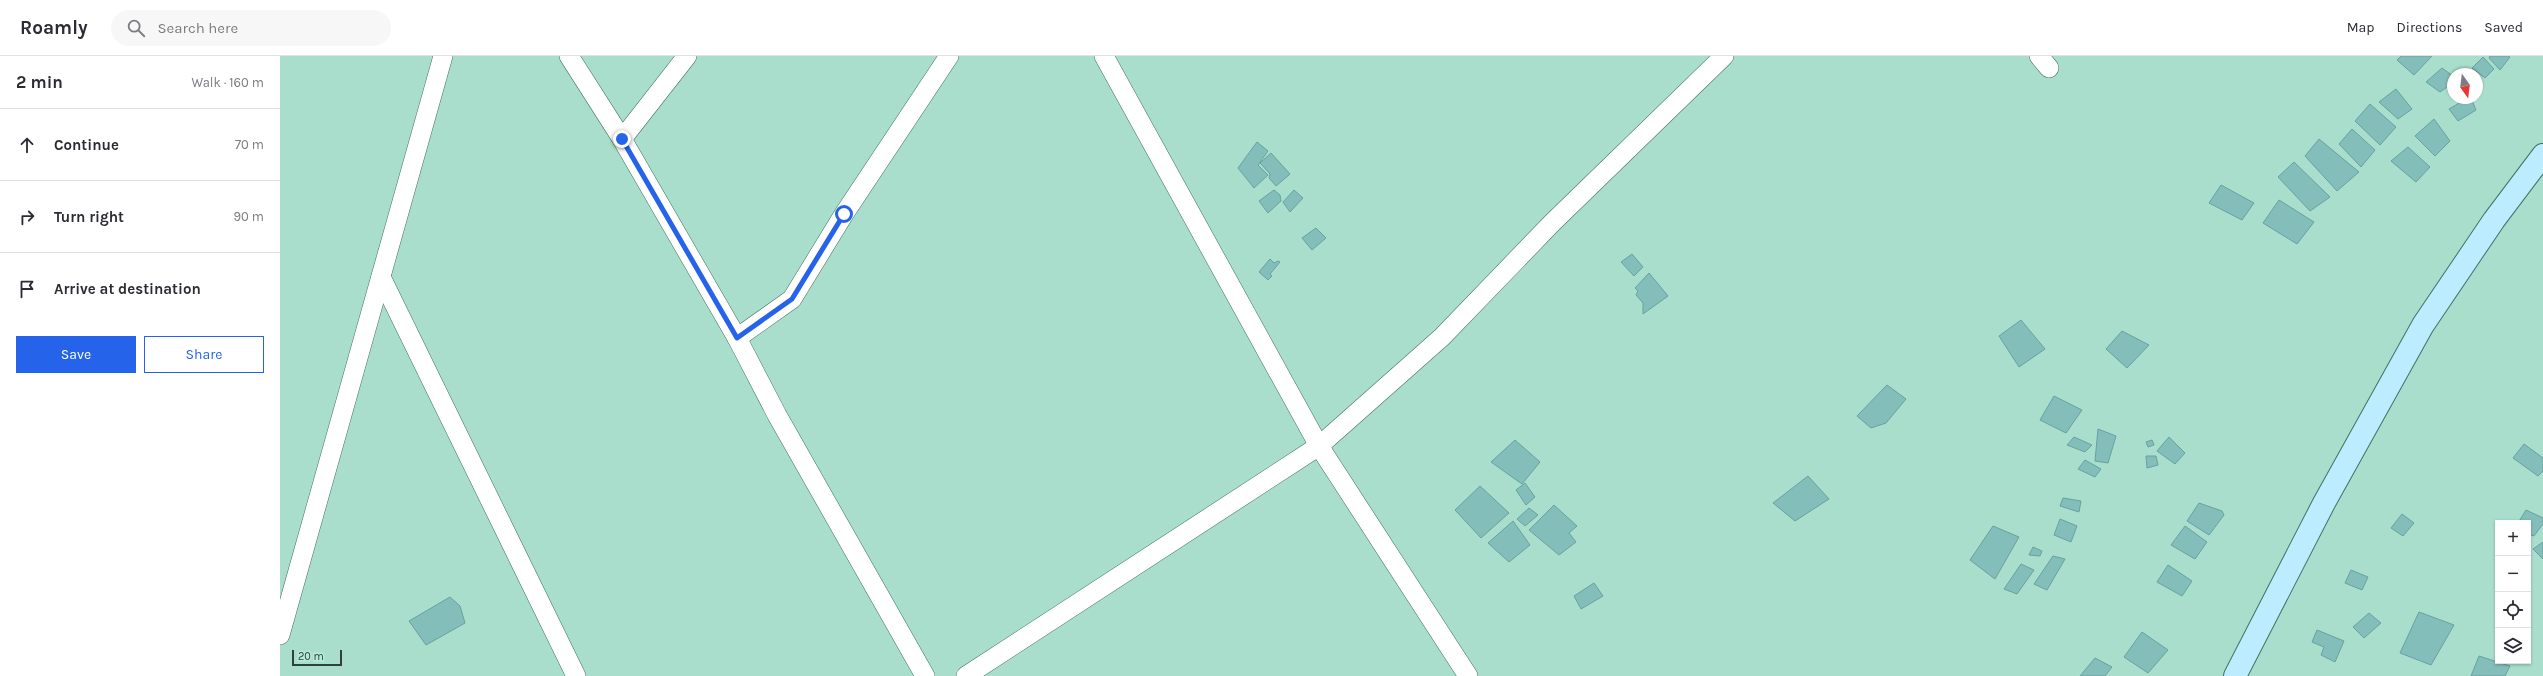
<!DOCTYPE html>
<meta charset="utf-8">
<style>
body{margin:0;font-family:Karla,sans-serif;background:#f7f7f7;color:#2b2b33}
.controls{position:absolute;right:12px;bottom:12px;display:grid;overflow:hidden;border-radius:0px;box-shadow:0 1px 3px #0004}
.controls button{width:36px;height:36px;display:grid;place-items:center;padding:0;border:0;border-bottom:1px solid #e1e1e2;background:#fff;color:#2b2b33;font:20px sans-serif}
.compass{position:absolute;left:2167px;top:12px;width:36px;height:36px;border-radius:50%;background:#fff;box-shadow:0 1px 3px #0004;rotate:166deg}
.scale{position:absolute;left:12px;bottom:10px;width:50px;box-sizing:border-box;padding-left:4px;border:2px solid #2d423b;border-top:0;font-size:11px;line-height:14px;white-space:nowrap;color:#2d423b;-webkit-text-stroke:3px #b6ebd9;paint-order:stroke}
.stop{position:absolute;width:12px;height:12px;margin:-9px;border:3px solid #2563eb;border-radius:50%;background:#fff}
.stop.end{background:#2563eb;border-color:#fff;box-shadow:0 1px 4px #0008}
.list{margin:0;padding:0;list-style:none}
h2{display:flex;justify-content:space-between;align-items:center;height:52px;margin:0;padding:0 16px;font-size:17px}
h2 small{font-size:13px;font-weight:400;color:#7c7c81}
.list li{display:grid;grid-template-columns:26px 1fr auto;gap:12px;align-items:center;box-sizing:border-box;height:72px;padding:0 16px;border-top:1px solid #e1e1e2}
.list b{display:block;font-size:15px;white-space:nowrap}
.list em{font-size:13px;font-style:normal;color:#7c7c81}
.actions{display:flex;gap:8px;padding:12px 16px}
.actions a{flex:1;padding:9px 0;border:1px solid #2563eb;border-radius:0px;text-align:center;font-size:14px;color:#2563eb}
.actions .main{background:#2563eb;color:#fff}
.icon{flex:none;width:22px;height:22px;fill:none;stroke:currentColor;stroke-width:2;stroke-linecap:round;stroke-linejoin:round}
.map{position:relative;flex:none;width:2263px;height:620px;overflow:hidden}
header{display:flex;align-items:center;gap:24px;box-sizing:border-box;height:56px;padding:0 20px;background:#fff;border-bottom:1px solid #e1e1e2}
header strong{font-size:19px}
nav{display:flex;gap:22px;margin-inline-start:auto;font-size:14px}
.search{width:280px;height:36px;background:#f7f7f7;display:flex;align-items:center;gap:10px;box-sizing:border-box;padding:0 14px;border-radius:22px;color:#7c7c81;font-size:15px}
main{display:flex}
aside{flex:1;background:#fff}
.map>svg:first-child{display:block}
.building{fill:#84bebb;stroke:#68a19e}
.lines{fill:none;stroke-linecap:round;stroke-linejoin:round}
.minor-casing{stroke:#407263;stroke-width:20}
.secondary-casing{stroke:#407263;stroke-width:24}
.minor{stroke:#fff;stroke-width:19}
.secondary{stroke:#bbecff;stroke-width:22}
.route{stroke:#2563eb;stroke-width:5}
</style>
<header>
<strong>Roamly</strong>
<div class="search"><svg class="icon" aria-label="search" viewBox="0 0 24 24"><circle cx="10" cy="10" r="6"/><path d="M15 15l6 6"/></svg>Search here</div>
<nav><a>Map</a><a>Directions</a><a>Saved</a></nav>
</header>
<main>
<aside>
<h2>2 min<small>Walk · 160 m</small></h2>
<ul class="list">
<li><svg class="icon" aria-label="ahead" viewBox="0 0 24 24"><path d="M12 20V5M6 11l6-6 6 6"/></svg><div><b>Continue</b></div><em>70 m</em></li>
<li><svg class="icon" aria-label="right" viewBox="0 0 24 24"><path d="M7 20v-9h11M14 6l5 5-5 5"/></svg><div><b>Turn right</b></div><em>90 m</em></li>
<li><svg class="icon" aria-label="arrive" viewBox="0 0 24 24"><path d="M6 21V4h12l-3 4 3 4H6"/></svg><div><b>Arrive at destination</b></div></li>
</ul>
<div class="actions"><a class="main">Save</a><a>Share</a></div>
</aside>
<div class="map">
<svg width="2263" height="620" viewBox="0 0 2263 620">
<rect width="100%" height="100%" fill="#a9decc"/>
<!-- building -->
<g class="building">
<path d="M2121,0H2152L2134,19L2117,4Z"/>
<path d="M2210,0H2228L2230,1L2220,14L2209,2Z"/>
<path d="M2203,1L2214,13L2205,22L2192,12Z"/>
<path d="M2162,12L2173,20V27L2160,36L2146,26Z"/>
<path d="M2116,33L2132,53L2118,63L2099,46Z"/>
<path d="M2188,42H2191L2196,54L2178,65L2169,53Z"/>
<path d="M2090,48L2116,71L2100,89L2075,65Z"/>
<path d="M2154,63L2170,85L2155,100L2135,80Z"/>
<path d="M2072,73L2095,94L2081,111L2059,88Z"/>
<path d="M2039,83L2079,116L2057,135L2025,100Z"/>
<path d="M977,86L988,95L978,109L988,119L974,132L958,112Z"/>
<path d="M2128,91L2150,111L2136,126L2111,105Z"/>
<path d="M991,97L1010,118L996,130L989,122L990,118L980,107Z"/>
<path d="M2014,106L2050,141L2030,155L1998,121Z"/>
<path d="M1941,129L1974,147L1962,164L1929,147Z"/>
<path d="M994,134L1000,139L1001,145L988,157L979,145Z"/>
<path d="M1014,134L1023,142L1010,156L1003,146Z"/>
<path d="M1999,144L2034,166L2017,188L1983,167Z"/>
<path d="M1036,172L1046,182L1032,194L1022,182Z"/>
<path d="M1352,198L1363,211L1354,220L1341,206Z"/>
<path d="M990,203L994,207L998,205L1000,206L990,218L992,220L988,224L979,216Z"/>
<path d="M1369,217L1388,240L1363,258V247L1356,239L1358,235L1355,232Z"/>
<path d="M1741,264L1765,293L1739,311L1719,280Z"/>
<path d="M1842,275L1869,289L1847,312L1826,293Z"/>
<path d="M1607,329L1626,343L1606,367L1591,372L1577,360Z"/>
<path d="M1774,340L1802,354L1786,377L1760,364Z"/>
<path d="M1818,373L1836,380L1828,407L1815,405Z"/>
<path d="M1794,381L1812,389L1805,396L1787,389Z"/>
<path d="M1889,381L1905,397L1895,408L1877,395Z"/>
<path d="M1235,384L1260,406L1242,428L1211,406Z"/>
<path d="M1872,384L1874,389L1868,391L1866,386Z"/>
<path d="M2244,388L2263,402V415L2258,420L2233,402Z"/>
<path d="M1866,400H1876L1878,409L1867,412Z"/>
<path d="M1805,404L1821,413L1815,421L1798,413Z"/>
<path d="M1528,420L1549,443L1515,465L1493,447Z"/>
<path d="M1245,427L1255,441L1246,449L1236,434Z"/>
<path d="M1200,430L1229,457L1201,482L1175,454Z"/>
<path d="M1783,442L1801,445L1799,456L1780,450Z"/>
<path d="M1919,447L1942,455L1944,459L1929,479L1907,465Z"/>
<path d="M1274,449L1297,470L1289,477L1296,486L1279,499L1249,474Z"/>
<path d="M1249,452L1258,459L1245,470L1237,463Z"/>
<path d="M2246,454L2263,462V468L2254,480L2248,478V467H2238Z"/>
<path d="M2122,458L2134,467L2123,480L2111,472Z"/>
<path d="M1780,463L1797,470L1791,486L1774,479Z"/>
<path d="M1233,465L1250,489L1229,506L1208,487Z"/>
<path d="M1713,470L1739,481L1715,523L1690,504Z"/>
<path d="M1905,470L1927,486L1915,503L1891,489Z"/>
<path d="M2263,486V503L2253,493Z"/>
<path d="M1753,491L1762,495L1760,500L1749,499Z"/>
<path d="M1773,500L1785,503L1767,534L1754,528Z"/>
<path d="M1741,508L1754,514L1737,538L1724,533Z"/>
<path d="M1888,509L1912,525L1902,540L1877,526Z"/>
<path d="M2071,514L2088,521L2082,534L2065,527Z"/>
<path d="M1314,527L1323,540L1301,553L1294,540Z"/>
<path d="M170,541L180,550L185,567L146,589L129,565Z"/>
<path d="M2139,556L2174,569L2151,609L2120,597Z"/>
<path d="M2089,557L2101,567L2084,582L2073,571Z"/>
<path d="M2037,574L2064,585L2055,606L2041,599L2044,591L2032,586Z"/>
<path d="M1862,576L1888,594L1868,617L1844,601Z"/>
<path d="M2199,600L2230,610L2225,620H2191Z"/>
<path d="M1815,602L1832,611L1825,620H1800Z"/>
</g>
<g class="lines">
<defs>
<g id="minor">
<path d="M289,0L342,83L457,282L497,359L645,620"/>
<path d="M824,0L1039,390L1188,620"/>
<path d="M1759,0L1769,12"/>
<path d="M342,83L407,0"/>
<path d="M101,221L296,620"/>
<path d="M457,282L512,243L564,158L669,0"/>
<path d="M0,579L163,0"/>
<path d="M686,620L1039,390L1162,281L1272,167L1444,0"/>
</g>
<path id="secondary" d="M1955,620L2044,447L2143,269L2214,164L2263,99"/>
</defs>
<!-- minor casing -->
<use href="#minor" class="minor-casing"/>
<!-- secondary casing -->
<use href="#secondary" class="secondary-casing"/>
<!-- minor -->
<use href="#minor" class="minor"/>
<!-- secondary -->
<use href="#secondary" class="secondary"/>
</g>
<g class="lines">
<!-- route -->
<path class="route" d="M342,83L457,282L512,243L564,158"/>
</g>
</svg>
<div class="controls">
<button>+</button>
<button>−</button>
<button><svg class="icon" aria-label="locate" viewBox="0 0 24 24"><circle cx="12" cy="12" r="6"/><path d="M12 2v4M12 18v4M2 12h4M18 12h4"/></svg></button>
<button><svg class="icon" aria-label="layers" viewBox="0 0 24 24"><path d="M12 4l9 5-9 5-9-5zM3 14l9 5 9-5"/></svg></button>
</div>
<svg class="compass" viewBox="-18 -18 36 36"><path d="M0-13l5 13h-10z" fill="#e53935"/><path d="M0 13l5-13h-10z" fill="#7c7c81"/></svg>
<div class="scale">20 m</div>
<div class="stop" style="left:564px;top:158px"></div>
<div class="stop end" style="left:342px;top:83px"></div>
</div>
</main>
